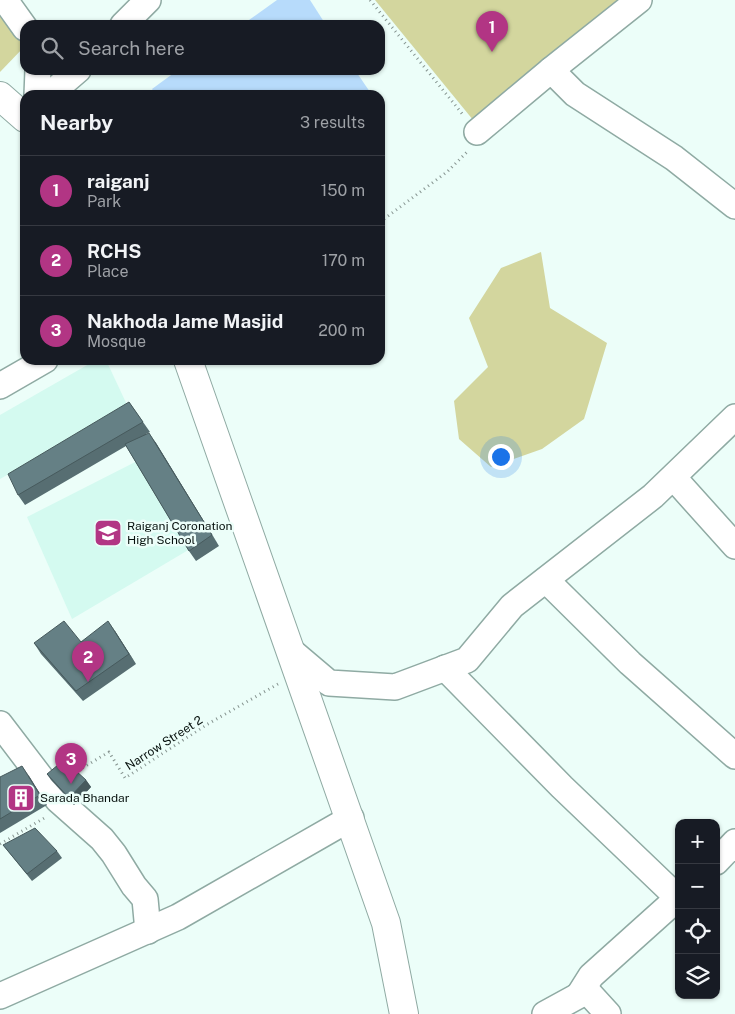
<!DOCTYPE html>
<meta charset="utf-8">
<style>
body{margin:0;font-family:"Public Sans",sans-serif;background:#20242c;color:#f1f3f6}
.controls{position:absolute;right:15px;bottom:15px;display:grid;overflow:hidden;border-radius:10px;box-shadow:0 1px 4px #0004}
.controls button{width:45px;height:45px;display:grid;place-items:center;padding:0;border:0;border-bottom:1px solid #363941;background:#171b24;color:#f1f3f6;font:25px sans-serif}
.you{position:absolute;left:500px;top:456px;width:18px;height:18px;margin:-12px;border:4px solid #fff;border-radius:50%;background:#1a73e8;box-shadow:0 0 0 8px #1a73e833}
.badge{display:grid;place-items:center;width:32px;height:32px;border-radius:50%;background:#b23584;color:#fff;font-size:16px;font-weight:700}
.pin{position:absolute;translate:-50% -41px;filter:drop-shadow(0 1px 2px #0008)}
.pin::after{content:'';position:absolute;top:26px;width:18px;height:15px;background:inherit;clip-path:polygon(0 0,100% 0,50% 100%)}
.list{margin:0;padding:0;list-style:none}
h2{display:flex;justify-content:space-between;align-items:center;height:65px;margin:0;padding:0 20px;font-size:21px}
h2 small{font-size:16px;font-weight:400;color:#9ea1a6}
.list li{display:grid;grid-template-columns:32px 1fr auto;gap:15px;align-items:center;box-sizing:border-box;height:70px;padding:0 20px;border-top:1px solid #363941}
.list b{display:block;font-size:19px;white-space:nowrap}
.list p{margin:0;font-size:16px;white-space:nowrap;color:#9ea1a6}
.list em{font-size:16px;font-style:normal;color:#9ea1a6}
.icon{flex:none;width:28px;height:28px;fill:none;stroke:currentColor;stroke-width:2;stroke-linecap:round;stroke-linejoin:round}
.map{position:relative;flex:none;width:735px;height:1014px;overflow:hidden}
.search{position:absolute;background:#171b24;box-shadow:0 1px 4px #0004;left:20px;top:20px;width:365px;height:55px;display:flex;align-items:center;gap:12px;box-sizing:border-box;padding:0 18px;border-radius:15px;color:#9ea1a6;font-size:19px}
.panel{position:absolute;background:#171b24;box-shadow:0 1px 4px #0004;left:20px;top:90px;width:365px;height:275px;border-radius:15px}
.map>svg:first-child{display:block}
.built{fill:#d4faf0}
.green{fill:#d3d69e}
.water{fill:#b7dbfb}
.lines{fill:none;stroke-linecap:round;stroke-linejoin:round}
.minor-casing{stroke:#8faaa3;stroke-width:28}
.major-casing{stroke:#8faaa3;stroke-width:30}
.path{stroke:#869490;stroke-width:3;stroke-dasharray:1 4;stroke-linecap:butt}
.minor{stroke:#fff;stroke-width:25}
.major{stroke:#fff;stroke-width:28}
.wall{fill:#576e72}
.shaded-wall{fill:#475a5d}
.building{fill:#658085;stroke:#475a5d}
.labels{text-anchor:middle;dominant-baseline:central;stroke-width:5;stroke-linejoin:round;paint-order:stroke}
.poi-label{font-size:12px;fill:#06100d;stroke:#ecfef9;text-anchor:start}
.street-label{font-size:12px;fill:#06100d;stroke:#ecfef9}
</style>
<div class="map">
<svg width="735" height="1014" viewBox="0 0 735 1014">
<rect width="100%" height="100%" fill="#ecfef9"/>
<!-- built -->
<g class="built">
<path d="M96,360H106L128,407L0,479V415Z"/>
<path d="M145,457L190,549L72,619L27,517Z"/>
</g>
<!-- green -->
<g class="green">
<path d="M375,0H629L478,126Z"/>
<path d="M0,14L25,46L0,72Z"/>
<path d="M541,252L550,308L607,343L584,419L542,449L491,467L459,439L454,401L488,367L469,318L501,268Z"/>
</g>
<!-- water -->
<g class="water">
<path d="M277,0H310L326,25H242Z"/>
<path d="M178,70H355L372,95H156L152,89Z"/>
</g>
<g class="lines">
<defs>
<g id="minor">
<path d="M5,0L25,28"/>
<path d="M123,25L148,0"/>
<path d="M551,70L639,0"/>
<path d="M37,95L38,70"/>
<path d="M49,95L78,70"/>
<path d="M477,132L551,70L575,94L674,158L735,206"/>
<path d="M0,386L45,360"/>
<path d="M674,478L735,546"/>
<path d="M546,580L630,663L735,756"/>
<path d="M290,650L329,683L395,687L467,660L512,606L653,496L735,417"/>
<path d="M445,668L562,787L678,898"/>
<path d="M0,724L58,800L102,839L114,854L134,886L145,899L148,931"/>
<path d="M716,862L735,842"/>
<path d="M579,995L591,976L679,897"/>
<path d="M0,996L178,917L351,818"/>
<path d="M545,1014L587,991L608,1014"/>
</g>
<g id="major">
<path d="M0,96L25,118"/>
<path d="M188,360L386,923L404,1014"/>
</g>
</defs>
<!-- minor casing -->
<use href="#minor" class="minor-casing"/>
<!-- major casing -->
<use href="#major" class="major-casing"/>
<!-- path -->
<g class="path">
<path d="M370,0L464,116"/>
<path d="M380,222L447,172L469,150"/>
<path d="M74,773L109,752L125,778L206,725L278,684"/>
<path d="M0,844L46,817"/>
</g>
<!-- minor -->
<use href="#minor" class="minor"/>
<!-- major -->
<use href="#major" class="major"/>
</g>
<!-- wall -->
<g class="wall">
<path d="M129,402L150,432L146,434L156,443L219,546L196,561L189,551L126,446L25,505L18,495Z"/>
<path d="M115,631L136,664L83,701L41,654L34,643L81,642Z"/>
<path d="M47,774L86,780L91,787L74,805L51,780Z"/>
<path d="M29,776L47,805L0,833V777Z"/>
<path d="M3,845L57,851L62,858L32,881Z"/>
</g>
<!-- shaded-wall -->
<g class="shaded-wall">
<path d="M149,433L156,443L219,546L212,535Z"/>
<path d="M108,621L115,631L136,664L129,654Z"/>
<path d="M22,766L29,776L47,805L40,795Z"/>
<path d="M86,780L91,787L74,805L69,798Z"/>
</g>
<!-- building -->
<g class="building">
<path d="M129,402L143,422L18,495L8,474Z"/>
<path d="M149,433L212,535L189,551L125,444Z"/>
<path d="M64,621L81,642L108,621L129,654L76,691L34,643Z"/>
<path d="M64,760L86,780L69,798L47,774Z"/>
<path d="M22,766L40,795L0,819V777Z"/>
<path d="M35,828L57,851L27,874L3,845Z"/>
</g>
<!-- icons -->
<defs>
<symbol id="school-square" viewBox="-11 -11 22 22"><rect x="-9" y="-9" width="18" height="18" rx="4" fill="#b23584" stroke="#ecfef9"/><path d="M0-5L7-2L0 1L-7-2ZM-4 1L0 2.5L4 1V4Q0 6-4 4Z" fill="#fff"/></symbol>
<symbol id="building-square" viewBox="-11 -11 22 22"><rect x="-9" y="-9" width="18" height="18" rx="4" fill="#b23584" stroke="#ecfef9"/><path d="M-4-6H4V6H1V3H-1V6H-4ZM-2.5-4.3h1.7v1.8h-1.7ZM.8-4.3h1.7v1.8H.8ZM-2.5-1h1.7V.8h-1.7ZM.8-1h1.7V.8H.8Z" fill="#fff"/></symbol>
</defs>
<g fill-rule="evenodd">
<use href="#school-square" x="92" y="517" width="32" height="32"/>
<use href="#building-square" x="5" y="782" width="32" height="32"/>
</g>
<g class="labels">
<!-- poi labels -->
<g class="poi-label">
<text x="127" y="526">Raiganj Coronation<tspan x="127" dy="14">High School</tspan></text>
<text x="40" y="798">Sarada Bhandar</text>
</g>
<!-- street labels -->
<g class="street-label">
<text transform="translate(164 743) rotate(-33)">Narrow Street 2</text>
</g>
</g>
</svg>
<div class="controls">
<button>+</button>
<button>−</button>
<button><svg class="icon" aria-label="locate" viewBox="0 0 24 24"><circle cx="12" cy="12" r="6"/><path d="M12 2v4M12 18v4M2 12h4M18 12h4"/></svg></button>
<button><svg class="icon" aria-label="layers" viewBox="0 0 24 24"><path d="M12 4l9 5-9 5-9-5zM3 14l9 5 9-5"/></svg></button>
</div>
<div class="you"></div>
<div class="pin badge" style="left:492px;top:52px">1</div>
<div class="pin badge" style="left:88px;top:682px">2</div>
<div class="pin badge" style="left:71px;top:784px">3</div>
<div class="search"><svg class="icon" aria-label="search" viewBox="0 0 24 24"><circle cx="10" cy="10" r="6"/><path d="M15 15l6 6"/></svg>Search here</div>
<section class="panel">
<h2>Nearby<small>3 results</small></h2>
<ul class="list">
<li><span class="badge">1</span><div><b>raiganj</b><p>Park</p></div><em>150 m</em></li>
<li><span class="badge">2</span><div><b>RCHS</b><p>Place</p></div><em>170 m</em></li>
<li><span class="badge">3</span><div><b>Nakhoda Jame Masjid</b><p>Mosque</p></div><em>200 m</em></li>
</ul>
</section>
</div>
